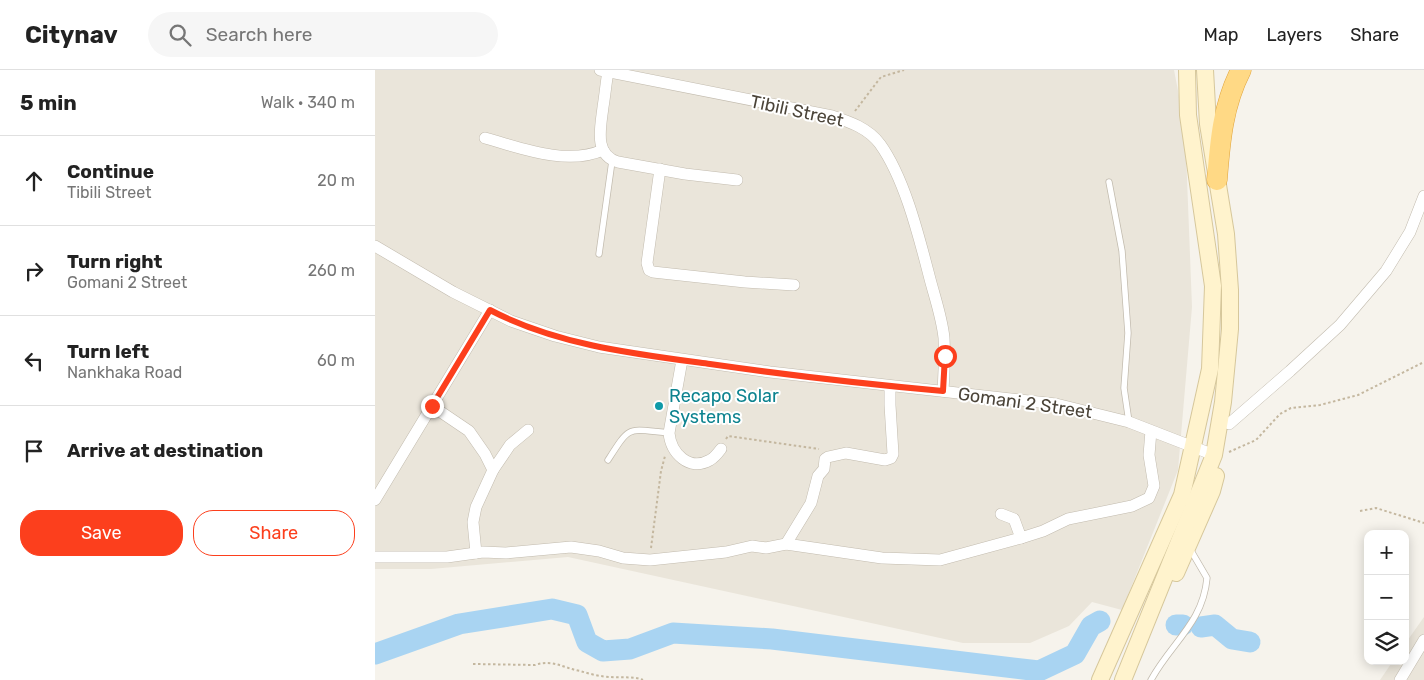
<!DOCTYPE html>
<meta charset="utf-8">
<style>
body{margin:0;font-family:Rubik,sans-serif;background:#f6f6f6;color:#222}
.controls{position:absolute;right:15px;bottom:15px;display:grid;overflow:hidden;border-radius:10px;box-shadow:0 2px 12px #0003}
.controls button{width:45px;height:45px;display:grid;place-items:center;padding:0;border:0;border-bottom:1px solid #e0e0e0;background:#fff;color:#222;font:25px sans-serif}
.stop{position:absolute;width:15px;height:15px;margin:-11px;border:4px solid #fc3f1d;border-radius:50%;background:#fff}
.stop.end{background:#fc3f1d;border-color:#fff;box-shadow:0 1px 5px #0008}
.list{margin:0;padding:0;list-style:none}
h2{display:flex;justify-content:space-between;align-items:center;height:65px;margin:0;padding:0 20px;font-size:21px}
h2 small{font-size:16px;font-weight:400;color:#767676}
.list li{display:grid;grid-template-columns:32px 1fr auto;gap:15px;align-items:center;box-sizing:border-box;height:90px;padding:0 20px;border-top:1px solid #e0e0e0}
.list b{display:block;font-size:19px;white-space:nowrap}
.list p{margin:0;font-size:16px;white-space:nowrap;color:#767676}
.list em{font-size:16px;font-style:normal;color:#767676}
.actions{display:flex;gap:10px;padding:15px 20px}
.actions a{flex:1;padding:11px 0;border:1px solid #fc3f1d;border-radius:20px;text-align:center;font-size:18px;color:#fc3f1d}
.actions .main{background:#fc3f1d;color:#fff}
.icon{flex:none;width:28px;height:28px;fill:none;stroke:currentColor;stroke-width:2;stroke-linecap:round;stroke-linejoin:round}
.map{position:relative;flex:none;width:1049px;height:610px;overflow:hidden}
header{display:flex;align-items:center;gap:30px;box-sizing:border-box;height:70px;padding:0 25px;background:#fff;border-bottom:1px solid #e0e0e0}
header strong{font-size:24px}
nav{display:flex;gap:28px;margin-inline-start:auto;font-size:18px}
.search{width:350px;height:45px;background:#f6f6f6;display:flex;align-items:center;gap:12px;box-sizing:border-box;padding:0 18px;border-radius:28px;color:#767676;font-size:19px}
main{display:flex}
aside{flex:1;background:#fff}
.map>svg:first-child{display:block}
.residential{fill:#eae5da}
.lines{fill:none;stroke-linecap:round;stroke-linejoin:round}
.river{stroke:#a9d4f2;stroke-width:21}
.service-casing{stroke:#c2bbae;stroke-width:7}
.minor-casing{stroke:#c2bbae;stroke-width:12}
.secondary-casing{stroke:#d6c79b;stroke-width:18}
.trunk-casing{stroke:#e0a43c;stroke-width:21}
.path{stroke:#c4b79f;stroke-width:2;stroke-dasharray:2.5 2.5;stroke-linecap:butt}
.service{stroke:#fff;stroke-width:5.5}
.minor{stroke:#fff;stroke-width:11}
.secondary{stroke:#fff3cd;stroke-width:16}
.trunk{stroke:#ffd985;stroke-width:20}
.route{stroke:#fc3f1d;stroke-width:6}
.culture-dot{fill:#0f9aa8;stroke:#fff;stroke-width:2}
.labels{text-anchor:middle;dominant-baseline:central;stroke-width:4;stroke-linejoin:round;paint-order:stroke}
.street-label{font-size:18px;fill:#4b4439;stroke:#fff}
.culture-label{font-size:18px;fill:#0d838f;stroke:#fff;text-anchor:start}
</style>
<header>
<strong>Citynav</strong>
<div class="search"><svg class="icon" aria-label="search" viewBox="0 0 24 24"><circle cx="10" cy="10" r="6"/><path d="M15 15l6 6"/></svg>Search here</div>
<nav><a>Map</a><a>Layers</a><a>Share</a></nav>
</header>
<main>
<aside>
<h2>5 min<small>Walk · 340 m</small></h2>
<ul class="list">
<li><svg class="icon" aria-label="ahead" viewBox="0 0 24 24"><path d="M12 20V5M6 11l6-6 6 6"/></svg><div><b>Continue</b><p>Tibili Street</p></div><em>20 m</em></li>
<li><svg class="icon" aria-label="right" viewBox="0 0 24 24"><path d="M7 20v-9h11M14 6l5 5-5 5"/></svg><div><b>Turn right</b><p>Gomani 2 Street</p></div><em>260 m</em></li>
<li><svg class="icon" aria-label="left" viewBox="0 0 24 24"><path d="M17 20v-9H6M10 6l-5 5 5 5"/></svg><div><b>Turn left</b><p>Nankhaka Road</p></div><em>60 m</em></li>
<li><svg class="icon" aria-label="arrive" viewBox="0 0 24 24"><path d="M6 21V4h12l-3 4 3 4H6"/></svg><div><b>Arrive at destination</b></div></li>
</ul>
<div class="actions"><a class="main">Save</a><a>Share</a></div>
</aside>
<div class="map">
<svg width="1049" height="610" viewBox="0 0 1049 610">
<rect width="100%" height="100%" fill="#f6f3ec"/>
<!-- residential -->
<g class="residential">
<path d="M0,0H799L810,57L817,237L803,400L747,540L717,532L694,556L655,573H588L193,487L56,499H0Z"/>
<path d="M1049,547V610H1005L1018,591H1030V574Z"/>
</g>
<g class="lines">
<!-- river -->
<g class="river">
<path d="M801,555H808"/>
<path d="M826,557L840,555L857,569L875,572"/>
<path d="M0,584L84,554L177,539L202,545L212,572L228,581L255,579L298,563L397,569L664,601L700,584L716,556L725,551"/>
</g>
<defs>
<g id="service">
<path d="M734,112L747,181L753,263L749,318L754,352"/>
<path d="M224,184L237,91"/>
<path d="M233,390C256,354 252,359 294,363"/>
<path d="M776,610C796,573 828,553 832,508L815,479"/>
</g>
<g id="minor">
<path d="M225,0L457,46C475,52 493,58 505,74C530,109 544,167 555,209C560,228 567,248 569,268C570,286 569,304 568,321"/>
<path d="M233,1C231,13 230,25 228,37C226,56 218,85 243,92L310,104L362,110"/>
<path d="M110,68C146,78 192,96 228,80"/>
<path d="M285,99L272,193L274,200L278,202L370,212L419,215"/>
<path d="M0,176L78,222L136,251L180,266L224,277L395,302L681,334L754,352L839,385"/>
<path d="M307,290L294,363C296,383 314,402 335,390C339,388 343,383 346,379"/>
<path d="M57,336L94,361L110,384L118,400L101,437L98,452L101,483"/>
<path d="M854,354L915,301L965,255L1011,201L1035,162L1049,126"/>
<path d="M118,400L135,375L153,360"/>
<path d="M0,430L115,240"/>
<path d="M626,444L639,449L646,468L668,461L693,449L757,436L774,428L779,416L774,385L776,361"/>
<path d="M411,474L507,488L565,490L646,468"/>
<path d="M0,487H72L108,482L131,483L196,477L224,481L248,488L275,490L351,482L377,476L391,478L411,474L436,433L443,406L449,399L450,389L453,387L471,383L510,390L516,388L518,384L515,335V316"/>
<path d="M1025,610L1049,570"/>
</g>
<g id="secondary">
<path d="M801,503L837,421L841,406"/>
<path d="M725,610L807,425L835,299L838,216L813,45L812,0"/>
<path d="M748,610L839,385L848,332L855,259V220L851,164L833,54L830,0"/>
</g>
<path id="trunk" d="M842,110C845,71 848,35 866,0"/>
</defs>
<!-- service casing -->
<use href="#service" class="service-casing"/>
<!-- minor casing -->
<use href="#minor" class="minor-casing"/>
<!-- secondary casing -->
<use href="#secondary" class="secondary-casing"/>
<!-- trunk casing -->
<use href="#trunk" class="trunk-casing"/>
<!-- path -->
<g class="path">
<path d="M480,41L506,7L529,0"/>
<path d="M351,369L353,366L444,379"/>
<path d="M854,382L881,370L905,344L916,338L945,335L983,325L1049,292"/>
<path d="M985,441L1001,438L1049,453"/>
<path d="M276,478L286,401L290,386"/>
<path d="M98,594L160,595C178,589 188,598 205,601C215,604 227,607 236,607C247,608 258,606 268,610"/>
</g>
<!-- service -->
<use href="#service" class="service"/>
<!-- minor -->
<use href="#minor" class="minor"/>
<!-- secondary -->
<use href="#secondary" class="secondary"/>
<!-- trunk -->
<use href="#trunk" class="trunk"/>
</g>
<g class="lines">
<!-- route -->
<path class="route" d="M57,336L115,240C182,275 260,284 335,294C412,305 490,314 568,321L570,286"/>
</g>
<!-- markers -->
<circle class="culture-dot" cx="284" cy="336" r="5"/>
<g class="labels">
<!-- street labels -->
<g class="street-label">
<text transform="translate(422 41) rotate(12)">Tibili Street</text>
<text transform="translate(650 333) rotate(8)">Gomani 2 Street</text>
</g>
<!-- culture labels -->
<g class="culture-label">
<text x="294" y="326">Recapo Solar<tspan x="294" dy="21">Systems</tspan></text>
</g>
</g>
</svg>
<div class="controls">
<button>+</button>
<button>−</button>
<button><svg class="icon" aria-label="layers" viewBox="0 0 24 24"><path d="M12 4l9 5-9 5-9-5zM3 14l9 5 9-5"/></svg></button>
</div>
<div class="stop" style="left:570px;top:286px"></div>
<div class="stop end" style="left:57px;top:336px"></div>
</div>
</main>
